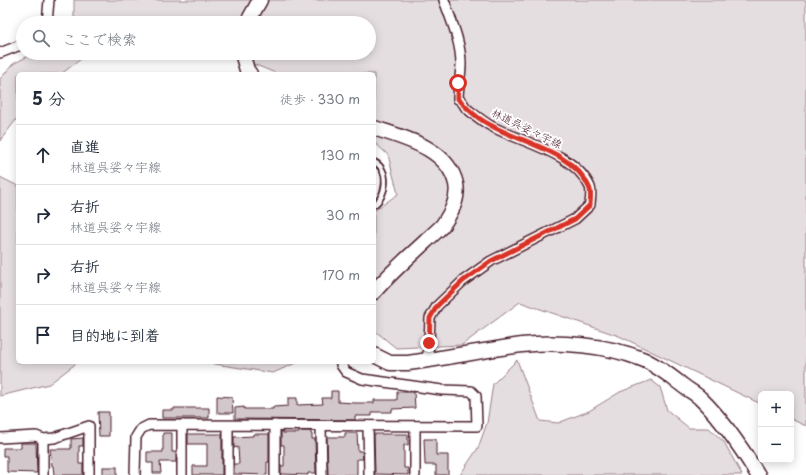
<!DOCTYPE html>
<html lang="ja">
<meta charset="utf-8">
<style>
body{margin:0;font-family:"Playpen Sans","Klee One",sans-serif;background:#f2f2f3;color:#1f2937}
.controls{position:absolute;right:12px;bottom:12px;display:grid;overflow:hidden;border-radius:6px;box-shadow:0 2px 10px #0003}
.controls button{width:36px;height:36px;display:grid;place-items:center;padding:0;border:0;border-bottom:1px solid #e0e1e3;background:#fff;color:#1f2937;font:20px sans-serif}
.stop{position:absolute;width:12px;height:12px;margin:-9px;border:3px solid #d93025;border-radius:50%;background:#fff}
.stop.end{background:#d93025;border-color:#fff;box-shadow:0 1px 4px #0008}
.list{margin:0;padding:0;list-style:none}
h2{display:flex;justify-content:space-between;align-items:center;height:52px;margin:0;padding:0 16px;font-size:17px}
h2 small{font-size:13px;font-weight:400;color:#747a83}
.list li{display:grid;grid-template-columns:26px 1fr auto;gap:12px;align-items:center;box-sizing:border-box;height:60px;padding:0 16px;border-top:1px solid #e0e1e3}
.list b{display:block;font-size:15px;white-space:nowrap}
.list p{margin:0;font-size:13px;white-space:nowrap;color:#747a83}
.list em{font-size:13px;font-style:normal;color:#747a83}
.icon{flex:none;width:22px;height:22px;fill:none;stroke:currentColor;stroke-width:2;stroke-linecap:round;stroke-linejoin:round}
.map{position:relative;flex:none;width:806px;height:475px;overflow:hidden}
.search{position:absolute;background:#fff;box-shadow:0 2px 10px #0003;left:16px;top:16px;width:360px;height:44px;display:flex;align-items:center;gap:10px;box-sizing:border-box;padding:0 14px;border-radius:22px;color:#747a83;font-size:15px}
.panel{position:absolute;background:#fff;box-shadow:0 2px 10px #0003;left:16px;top:72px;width:360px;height:292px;border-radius:6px}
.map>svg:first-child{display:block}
.green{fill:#e5dee0;stroke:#987e86}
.building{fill:#d2c7cb;stroke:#4a1f2b}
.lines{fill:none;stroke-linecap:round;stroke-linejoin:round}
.service-casing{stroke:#4a1f2b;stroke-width:8}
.minor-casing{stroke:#4a1f2b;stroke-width:12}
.primary-casing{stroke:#4a1f2b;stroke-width:17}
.service{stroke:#fff;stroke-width:4.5}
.minor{stroke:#fff;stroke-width:9}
.primary{stroke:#fff;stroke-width:14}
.route{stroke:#d93025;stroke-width:5}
.labels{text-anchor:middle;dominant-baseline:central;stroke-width:3.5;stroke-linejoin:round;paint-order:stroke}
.street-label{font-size:11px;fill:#4a1f2b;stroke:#fff}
</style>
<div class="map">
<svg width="806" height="475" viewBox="0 0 806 475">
<rect width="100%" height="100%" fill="#fff"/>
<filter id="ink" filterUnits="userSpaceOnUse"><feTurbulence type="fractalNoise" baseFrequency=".025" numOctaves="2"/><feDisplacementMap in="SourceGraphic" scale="8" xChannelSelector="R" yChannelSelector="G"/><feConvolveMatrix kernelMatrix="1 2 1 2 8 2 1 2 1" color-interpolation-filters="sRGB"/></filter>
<g filter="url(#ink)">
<!-- green -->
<g class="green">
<path d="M74,0H806V426L791,419V394H761V404L619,336L520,302L462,345L396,348L374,330V211L398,194L388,155L374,142V74H278L226,53H369V23H74Z"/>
<path d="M34,53H89L61,74H18V117L0,141V79L13,64Z"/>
<path d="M0,177L18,186V362H78L49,384L0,396Z"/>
<path d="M517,360L540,421L558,423L589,411L620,392L651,380L660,387L667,410L689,428H709L724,442L742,475H460L478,448L487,423L493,384Z"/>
<path d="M202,362H298L273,373Z"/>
</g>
<!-- building -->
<g class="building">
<path d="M331,391H338V402L355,403H374V400H397V392H414L415,408L392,409V412H372V416H355V420L235,419V408L244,407V409H273V407L288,406V398H297V405L323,404L322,398H331Z"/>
<path d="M217,396L232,397L233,413H217Z"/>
<path d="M174,408H209V418H162V410H174Z"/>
<path d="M98,412H109V436H99Z"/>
<path d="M281,431H283V433H299V431H311V434H312V439H315L316,473H308V475L281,474V466H284V445H281Z"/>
<path d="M163,433H172V452H176V462H160L161,473H153V463H147V452H163Z"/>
<path d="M345,433H357L358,451H362L363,459H357V475H328L327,437H345Z"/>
<path d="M188,434H222V475H193V466H207V444H188Z"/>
<path d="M253,434H269V462H267V475L234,474V464H239L238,447L234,448V437L253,436Z"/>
<path d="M374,434H408V445H404V468H408V475L375,474Z"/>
<path d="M83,438V446H79V464H83V475H54L53,466H52L50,449H71V439Z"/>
<path d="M424,439H436V455H448V475H436V465H425Z"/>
<path d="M21,443H36L37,473L7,472V456H3V448H21Z"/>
<rect x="103" y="467" width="14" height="8"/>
</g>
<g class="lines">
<defs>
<path id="service" d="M374,162C390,169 387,196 374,205"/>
<g id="minor">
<path d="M47,23L49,0"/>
<path d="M0,53L23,44"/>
<path d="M427,361L429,343L430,318L437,306L463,281L491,261L575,219L590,205C590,200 592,192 590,187C574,152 522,143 491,126C482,121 474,114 466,108C463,104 463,101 458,99C458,87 461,76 461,64C461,42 451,20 444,0"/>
<path d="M182,425V475"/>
<path d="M228,426V475"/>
<path d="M321,426L322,475"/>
<path d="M368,426L369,475"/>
<path d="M0,438L36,436L43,439L54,438L89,426V475"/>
<path d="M43,439V475"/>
<path d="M135,475L136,437L141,429L149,425L477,426L476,396L471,391L442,390L362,379L346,372L341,365L342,362"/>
<path d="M275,475V425"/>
<path d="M415,475V426"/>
</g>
<g id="primary">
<path d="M247,23L260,0"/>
<path d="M242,53L247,70L250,74"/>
<path d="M374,128C404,138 448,148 456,184C459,199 451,213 442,226C437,231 431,236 426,241C409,257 389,274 374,292"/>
<path d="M374,355L390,363H408C446,358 484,350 522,345C559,341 607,345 642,359C657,365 670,376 682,385C688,390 695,393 700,398C723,420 741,447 758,475"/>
</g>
</defs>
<!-- service casing -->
<use href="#service" class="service-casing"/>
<!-- minor casing -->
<use href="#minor" class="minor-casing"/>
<!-- primary casing -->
<use href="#primary" class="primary-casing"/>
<!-- service -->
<use href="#service" class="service"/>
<!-- minor -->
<use href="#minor" class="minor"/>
<!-- primary -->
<use href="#primary" class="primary"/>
</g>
</g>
<g class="lines" filter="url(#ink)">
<!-- route -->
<path class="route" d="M429,343L430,318L437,306L463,281L491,261L575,219L590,205C590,200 592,192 589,187C574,152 522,143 492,126C482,121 474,115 467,108C463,105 462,101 458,99V83"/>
</g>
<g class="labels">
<!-- street labels -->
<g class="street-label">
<text transform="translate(527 128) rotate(26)">林道呉娑々宇線</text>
</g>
</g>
</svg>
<div class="controls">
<button>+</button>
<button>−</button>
</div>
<div class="stop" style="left:458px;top:83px"></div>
<div class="stop end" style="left:429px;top:343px"></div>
<div class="search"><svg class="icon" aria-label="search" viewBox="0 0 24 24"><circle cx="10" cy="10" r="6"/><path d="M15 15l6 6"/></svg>ここで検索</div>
<section class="panel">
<h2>5 分<small>徒歩 · 330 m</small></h2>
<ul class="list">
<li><svg class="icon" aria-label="ahead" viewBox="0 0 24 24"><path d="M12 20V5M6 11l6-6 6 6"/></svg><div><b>直進</b><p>林道呉娑々宇線</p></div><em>130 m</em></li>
<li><svg class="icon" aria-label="right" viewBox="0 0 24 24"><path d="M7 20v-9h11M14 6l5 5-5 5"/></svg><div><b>右折</b><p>林道呉娑々宇線</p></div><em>30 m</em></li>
<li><svg class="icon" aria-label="right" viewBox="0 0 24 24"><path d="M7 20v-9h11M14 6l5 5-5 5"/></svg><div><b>右折</b><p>林道呉娑々宇線</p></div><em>170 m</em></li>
<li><svg class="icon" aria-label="arrive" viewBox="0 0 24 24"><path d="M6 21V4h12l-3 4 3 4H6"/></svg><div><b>目的地に到着</b></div></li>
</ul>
</section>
</div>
